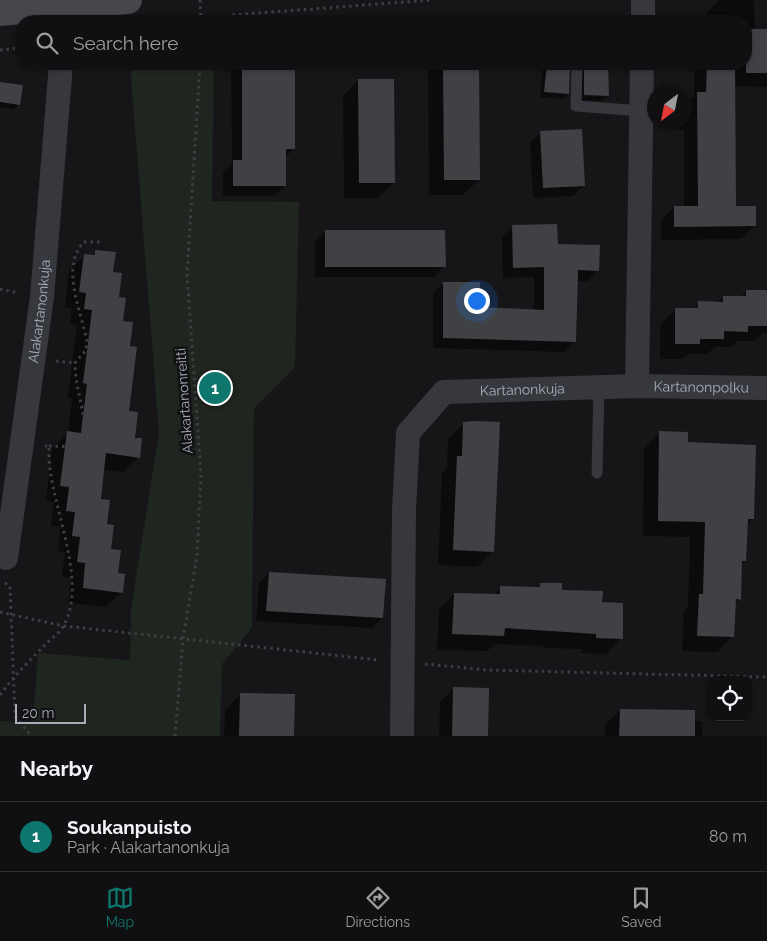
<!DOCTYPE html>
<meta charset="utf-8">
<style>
body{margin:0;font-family:Raleway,sans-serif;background:#1e1e20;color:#f1f3f6}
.controls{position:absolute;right:15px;bottom:15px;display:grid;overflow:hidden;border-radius:10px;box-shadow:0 1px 4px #0004}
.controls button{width:45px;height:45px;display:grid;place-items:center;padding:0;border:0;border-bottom:1px solid #303032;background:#101012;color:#f1f3f6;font:25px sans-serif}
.compass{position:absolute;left:647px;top:85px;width:45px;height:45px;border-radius:50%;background:#101012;box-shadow:0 1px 4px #0004;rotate:212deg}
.scale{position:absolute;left:15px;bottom:12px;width:71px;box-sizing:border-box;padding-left:5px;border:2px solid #a8adb8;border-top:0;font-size:14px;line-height:18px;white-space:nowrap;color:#a8adb8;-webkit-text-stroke:4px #111113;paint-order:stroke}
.you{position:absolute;left:476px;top:300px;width:18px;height:18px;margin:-12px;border:4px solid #fff;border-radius:50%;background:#1a73e8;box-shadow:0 0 0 8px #1a73e833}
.badge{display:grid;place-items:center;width:32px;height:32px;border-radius:50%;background:#0f766e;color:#fff;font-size:16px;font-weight:700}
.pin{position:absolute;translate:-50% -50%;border:2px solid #fff;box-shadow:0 1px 5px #0006}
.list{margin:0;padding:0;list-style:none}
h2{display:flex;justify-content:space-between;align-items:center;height:65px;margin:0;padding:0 20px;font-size:21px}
h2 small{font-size:16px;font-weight:400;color:#9c9d9f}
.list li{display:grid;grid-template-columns:32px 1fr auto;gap:15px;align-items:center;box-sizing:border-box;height:70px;padding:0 20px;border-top:1px solid #303032}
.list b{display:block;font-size:19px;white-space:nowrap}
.list p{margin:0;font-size:16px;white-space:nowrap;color:#9c9d9f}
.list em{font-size:16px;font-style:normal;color:#9c9d9f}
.icon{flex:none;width:28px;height:28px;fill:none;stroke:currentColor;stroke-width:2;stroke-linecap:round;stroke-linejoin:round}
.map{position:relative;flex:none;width:767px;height:736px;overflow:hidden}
.search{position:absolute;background:#101012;box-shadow:0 1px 4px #0004;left:15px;right:15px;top:15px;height:55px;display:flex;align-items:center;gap:12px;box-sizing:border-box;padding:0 18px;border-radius:20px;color:#9c9d9f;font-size:19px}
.sheet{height:135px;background:#101012}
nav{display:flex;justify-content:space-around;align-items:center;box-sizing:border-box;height:70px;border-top:1px solid #303032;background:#101012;font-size:14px;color:#9c9d9f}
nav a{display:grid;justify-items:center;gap:2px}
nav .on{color:#0f766e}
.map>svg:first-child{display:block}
.green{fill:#1e261f}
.shadow{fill:#0007}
.building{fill:#404145}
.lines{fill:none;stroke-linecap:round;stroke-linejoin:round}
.path{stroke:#3d3f44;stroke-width:3;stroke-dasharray:2.5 4;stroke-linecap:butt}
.lane{stroke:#37383d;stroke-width:11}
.street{stroke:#37383d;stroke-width:24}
.secondary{stroke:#45474d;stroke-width:28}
.labels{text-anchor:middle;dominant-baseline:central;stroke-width:5;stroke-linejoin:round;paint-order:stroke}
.street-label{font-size:14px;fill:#a8adb8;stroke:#111113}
</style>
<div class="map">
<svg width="767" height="736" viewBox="0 0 767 736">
<rect width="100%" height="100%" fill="#161618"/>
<!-- green -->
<path class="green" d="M130,64H214L212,201L299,202L295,367L254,408L252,628L222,664L220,736H0V721L82,725L33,721L38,653L130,660L131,609L159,433Z"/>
<!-- shadow -->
<g class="shadow">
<path d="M719,0H754L755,30L767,31V87L734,86L735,207L755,226L741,239L661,240V221L674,207H684V130H679V122H684V104L694,96L695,64H746V21H706V13Z"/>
<path d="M231,64H294V148L285,158V185L275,196H223V172L232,163Z"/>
<path d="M428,64H478L479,180L463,195H429Z"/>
<path d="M543,64H568V94L563,99L540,97Z"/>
<path d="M580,64H606L608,96L603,101L579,100Z"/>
<path d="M358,80L394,183L378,198H344L343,96Z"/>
<path d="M0,83L19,104L14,109L0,107Z"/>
<path d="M541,132L584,185L573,196L533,198L530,143Z"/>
<path d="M513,226L557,245L598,270L588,281H576L575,341L565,352L433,348V293L444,283L479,308L534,310V277L503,278L502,237Z"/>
<path d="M326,231L444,266L434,277H315V241Z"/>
<path d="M96,251L112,273L128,347V412L138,457L123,472L103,470L100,500L110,550L122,592L106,607L68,603L71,578L62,577L65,552L58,551L60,527L51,526L54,502L46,501L52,448L68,433L72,399L68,398L77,325L70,324L72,308L65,307L69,270L85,255L91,256Z"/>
<path d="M767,289V333L764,332L755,341H737L732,347H715L707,354H688L683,359H660V325L676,309L692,310L699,303H717L723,297H740L747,291H765Z"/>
<path d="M464,423L493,551L477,567L438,565L442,473L447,468L448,439Z"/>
<path d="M660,433L686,444L753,519L746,525L745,560L741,565L740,599L734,604L733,636L717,652L682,651L684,611L688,607L690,537L643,536L644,448Z"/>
<path d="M269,573L382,618L372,628L256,621L259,583Z"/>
<path d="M541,584L601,604L621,638L606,654L581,653L582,649L543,648V646L495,644L487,651L437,650L439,609L454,594L493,595L501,588H536Z"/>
<path d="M454,688L486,736H439L440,702Z"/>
<path d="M241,694L293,736H224L225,710Z"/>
<path d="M620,710L702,722V736H605V725Z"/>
</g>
<!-- building -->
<g class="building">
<rect x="746" y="29" width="21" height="44"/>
<path d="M242,64H295V149H286V186H233V160H242Z"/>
<path d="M443,64H479L480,180H444Z"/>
<path d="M547,64H570L569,94L544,92Z"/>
<path d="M584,64H608L609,96L584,95Z"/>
<path d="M707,64H735L736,206H756V226L674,227V206H698L697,92H706Z"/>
<path d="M358,79H394L395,183H359Z"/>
<path d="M0,82L23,85L20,105L0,102Z"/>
<path d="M582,129L585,186L543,188L540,131Z"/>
<path d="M557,224L558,244L600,245L599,271L578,270L576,342L443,338V282H480V307L544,310V267L513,268L512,225Z"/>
<path d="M325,230H445L446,267H325Z"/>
<path d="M95,250L116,252L113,272L122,273L119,297L126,298L123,321L133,322L130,346L137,347L129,411L138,412L135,438H142L140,458L106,453L101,499L110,500L107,524L114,525L111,549L121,550L118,573L125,574L123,593L83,588L85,563L77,562L80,537L72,536L75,512L66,511L69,487L60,486L67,431L81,433L87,384L83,383L92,310L84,309L86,293L79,292L84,254L95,255Z"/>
<path d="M746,290H767V326H748V332L724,331V339H700V344H675V308H698V301L723,302V296H746Z"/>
<path d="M473,421L500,422L494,552L453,550L457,456H462L463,422Z"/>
<path d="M659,431L688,432V442L756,445L754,519H748L746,561H742L741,600L736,599L734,637L697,636L699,594H703L705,522L658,521Z"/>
<path d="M269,572L386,579L383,618L266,611Z"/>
<path d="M540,583H562V590L603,591L602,602L623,603V639L596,638V634L505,628L504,636L452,634L454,593L500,594V586L540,587Z"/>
<path d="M453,687L489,688L488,736H452Z"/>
<path d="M240,693L295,694L294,736H239Z"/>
<path d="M620,709L695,710V736H619Z"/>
</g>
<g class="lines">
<!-- path -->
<g class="path">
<path d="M200,0L201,21"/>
<path d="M221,21L232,15L432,0"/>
<path d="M17,34L18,48"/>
<path d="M0,50L21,48"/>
<path d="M0,289L19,293"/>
<path d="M56,361L75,363"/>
<path d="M49,446L77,447L84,444C88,416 75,391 75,363L86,350L87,341C81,311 60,266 84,242H101"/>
<path d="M5,583L10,586L15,716L31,736"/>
<path d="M0,612L64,626L379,660"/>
<path d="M425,664L487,670L767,677"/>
<path d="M0,695C13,677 28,662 43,647C49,640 60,633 64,625C90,577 46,499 49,446H45"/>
<path d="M175,736L183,639L197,556L201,475L187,274L200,64"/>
</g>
<!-- lane -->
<g class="lane">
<path d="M577,64L576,106L642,111"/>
<path d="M597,473L599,387"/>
</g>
<!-- street -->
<g class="street">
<path d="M643,21V0"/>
<path d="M637,386L642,64"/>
<path id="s1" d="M6,558L42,297L61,64"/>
<path id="s2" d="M402,736L404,510L408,433L444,392L637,386L767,388"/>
</g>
<!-- secondary -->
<path class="secondary" d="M0,12L128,0"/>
</g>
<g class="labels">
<!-- street labels -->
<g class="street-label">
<text stroke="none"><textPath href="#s1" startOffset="249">Alakartanonkuja</textPath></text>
<text stroke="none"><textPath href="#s2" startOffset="615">Kartanonpolku</textPath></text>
<text stroke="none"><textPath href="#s2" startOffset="436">Kartanonkuja</textPath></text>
<text transform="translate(184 401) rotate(-94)">Alakartanonreitti</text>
</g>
</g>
</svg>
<div class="controls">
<button><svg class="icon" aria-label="locate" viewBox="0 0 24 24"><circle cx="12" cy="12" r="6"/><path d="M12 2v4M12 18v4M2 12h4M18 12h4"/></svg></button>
</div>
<svg class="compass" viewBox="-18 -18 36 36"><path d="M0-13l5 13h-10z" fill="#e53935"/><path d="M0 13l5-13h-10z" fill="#9c9d9f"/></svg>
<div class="scale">20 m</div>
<div class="you"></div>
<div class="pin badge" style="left:215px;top:388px">1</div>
<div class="search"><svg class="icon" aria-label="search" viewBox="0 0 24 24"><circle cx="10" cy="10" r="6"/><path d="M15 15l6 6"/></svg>Search here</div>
</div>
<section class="sheet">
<h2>Nearby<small></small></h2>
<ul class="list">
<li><span class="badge">1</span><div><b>Soukanpuisto</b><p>Park · Alakartanonkuja</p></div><em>80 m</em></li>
</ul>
</section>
<nav>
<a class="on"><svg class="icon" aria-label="map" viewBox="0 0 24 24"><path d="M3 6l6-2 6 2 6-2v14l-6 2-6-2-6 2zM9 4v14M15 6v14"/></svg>Map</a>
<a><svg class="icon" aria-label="directions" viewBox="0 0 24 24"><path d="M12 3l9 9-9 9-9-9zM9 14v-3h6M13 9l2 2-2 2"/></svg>Directions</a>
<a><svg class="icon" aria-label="saved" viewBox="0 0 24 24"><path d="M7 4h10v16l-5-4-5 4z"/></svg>Saved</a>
</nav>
